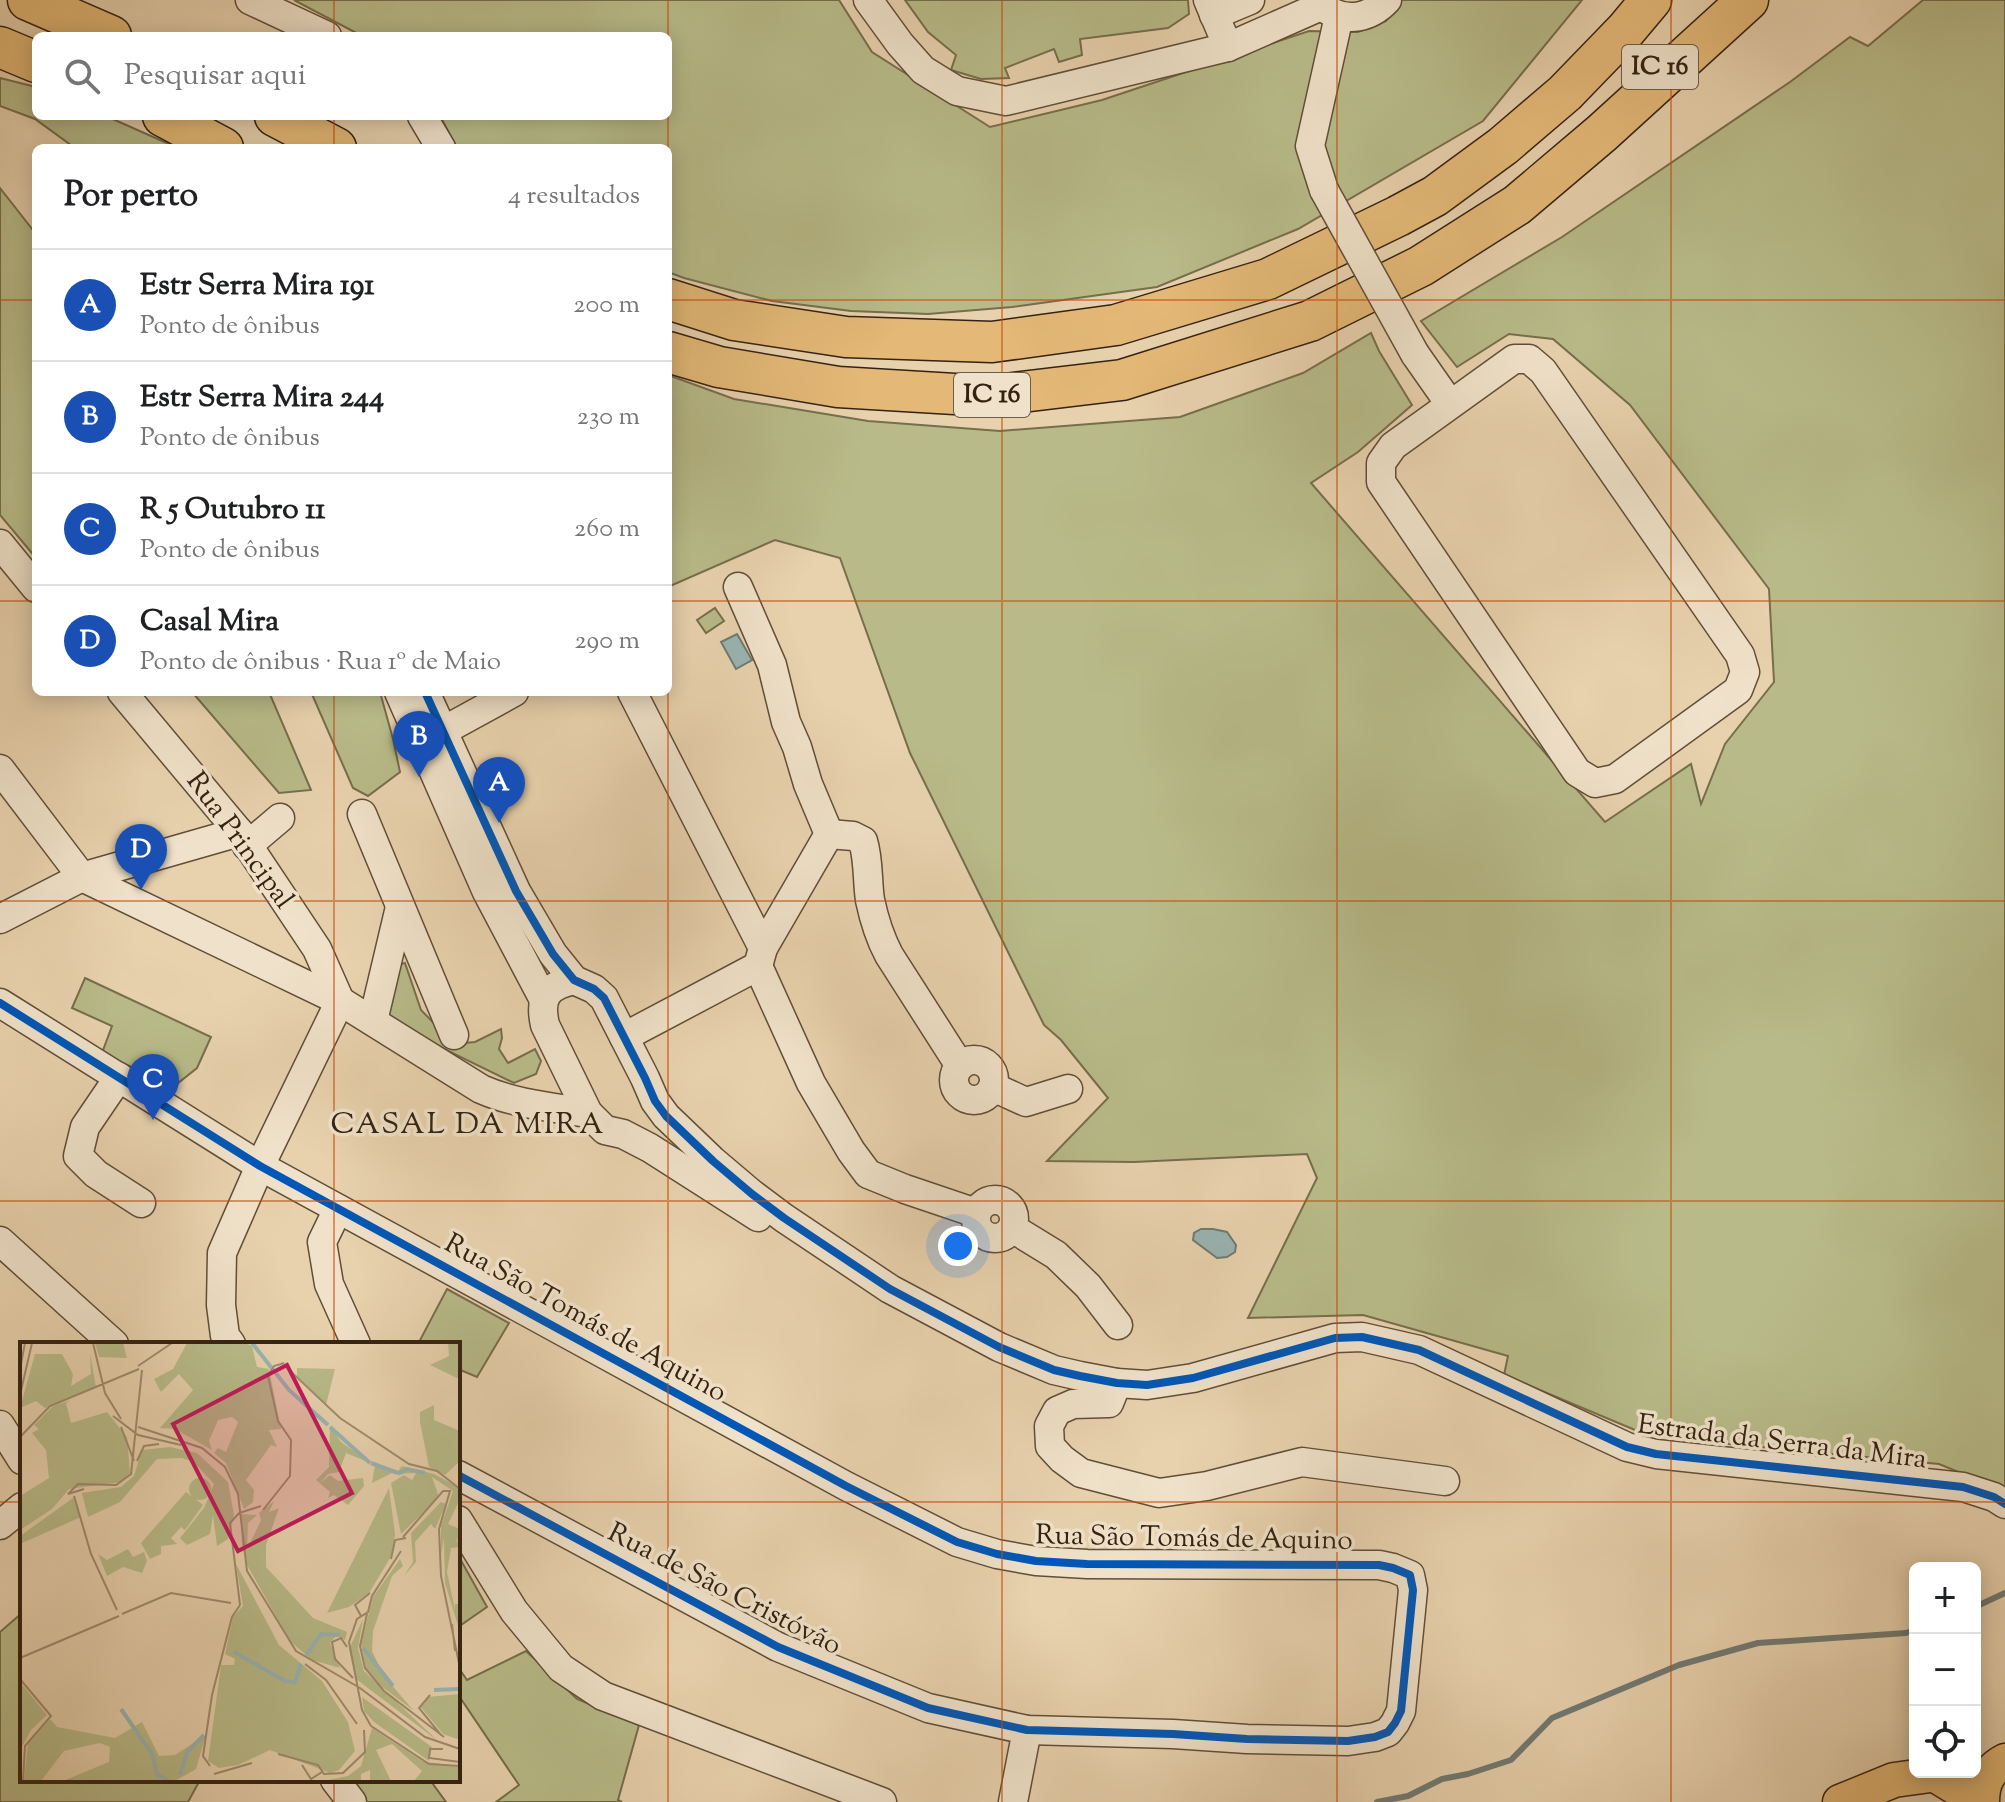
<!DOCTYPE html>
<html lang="pt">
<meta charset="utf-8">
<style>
body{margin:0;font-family:"Sorts Mill Goudy",serif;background:#f6f6f6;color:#202124}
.controls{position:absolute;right:24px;bottom:24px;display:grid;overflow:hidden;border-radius:12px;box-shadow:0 4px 20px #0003}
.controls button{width:72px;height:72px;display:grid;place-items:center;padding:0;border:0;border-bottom:2px solid #e0e0e0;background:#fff;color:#202124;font:40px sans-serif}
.you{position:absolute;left:958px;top:1246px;width:28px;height:28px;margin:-20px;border:6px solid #fff;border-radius:50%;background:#1a73e8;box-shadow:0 0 0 12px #1a73e833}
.badge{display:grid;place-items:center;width:52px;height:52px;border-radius:50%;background:#d93025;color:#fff;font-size:26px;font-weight:700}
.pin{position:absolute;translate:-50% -66px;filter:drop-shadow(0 2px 4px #0008)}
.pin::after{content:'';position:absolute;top:42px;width:28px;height:24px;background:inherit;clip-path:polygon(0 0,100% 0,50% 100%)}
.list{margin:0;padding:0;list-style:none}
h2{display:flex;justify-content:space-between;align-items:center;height:104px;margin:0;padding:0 32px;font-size:34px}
h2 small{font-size:26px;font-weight:400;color:#757577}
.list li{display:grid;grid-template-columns:52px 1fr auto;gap:24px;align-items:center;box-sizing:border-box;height:112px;padding:0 32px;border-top:2px solid #e0e0e0}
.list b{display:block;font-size:30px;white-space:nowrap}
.list p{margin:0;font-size:26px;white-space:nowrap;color:#757577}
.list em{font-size:26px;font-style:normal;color:#757577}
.icon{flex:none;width:44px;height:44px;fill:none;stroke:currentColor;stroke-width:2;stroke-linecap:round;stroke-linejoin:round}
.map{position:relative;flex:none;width:2005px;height:1802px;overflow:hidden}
.search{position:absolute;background:#fff;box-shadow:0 4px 20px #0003;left:32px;top:32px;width:640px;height:88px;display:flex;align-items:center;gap:20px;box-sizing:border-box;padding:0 28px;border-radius:12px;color:#757577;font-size:30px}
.panel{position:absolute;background:#fff;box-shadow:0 4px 20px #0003;left:32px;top:144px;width:640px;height:552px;border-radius:12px}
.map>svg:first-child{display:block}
.green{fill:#b8bb89;stroke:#766e4d;stroke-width:2}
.water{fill:#9ab5b4;stroke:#717a73;stroke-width:2}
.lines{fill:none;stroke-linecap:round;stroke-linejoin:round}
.stream{stroke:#717a73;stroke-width:6}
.minor-casing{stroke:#614e38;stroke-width:31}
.major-casing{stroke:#342211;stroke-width:37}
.highway-casing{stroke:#342211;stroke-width:43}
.minor{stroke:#f0e2ca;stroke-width:28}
.major{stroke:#e4b977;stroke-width:34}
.highway{stroke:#e4b977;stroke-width:40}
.minor-bridge-casing{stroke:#614e38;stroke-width:31;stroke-linecap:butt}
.minor-bridge{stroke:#f0e2ca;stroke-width:28}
.cycleway-casing{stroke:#f0e2ca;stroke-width:13}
.cycleway{stroke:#0057b8;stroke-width:8}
.grid{fill:none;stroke:#c44e0d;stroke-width:2;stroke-opacity:0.55}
.labels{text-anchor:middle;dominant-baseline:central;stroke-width:7;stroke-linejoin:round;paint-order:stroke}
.shield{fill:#f0e2ca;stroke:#6c5c48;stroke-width:2}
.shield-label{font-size:26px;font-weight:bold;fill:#342211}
.street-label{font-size:28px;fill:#342211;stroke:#f0e2ca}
.neighbourhood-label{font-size:30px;letter-spacing:2px;fill:#342211;stroke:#f0e2ca}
.inset-river{fill:none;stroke:#9ab5b4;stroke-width:4}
.inset-road{fill:none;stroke:#a08c6f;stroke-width:2}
.view{fill:#c2185b;fill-opacity:0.15;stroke:#c2185b;stroke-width:4}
.inset-edge{fill:none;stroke:#342211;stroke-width:4}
</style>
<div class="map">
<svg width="2005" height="1802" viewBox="0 0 2005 1802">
<rect width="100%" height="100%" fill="#e8d2ae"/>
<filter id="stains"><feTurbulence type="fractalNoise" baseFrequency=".0025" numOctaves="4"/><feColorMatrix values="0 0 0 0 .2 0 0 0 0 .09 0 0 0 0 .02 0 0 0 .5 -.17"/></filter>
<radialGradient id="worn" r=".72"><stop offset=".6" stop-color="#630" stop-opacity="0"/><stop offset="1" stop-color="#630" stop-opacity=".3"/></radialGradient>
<!-- green -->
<g class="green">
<path d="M294,0H839L872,52L990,127L1102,100L1309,31L1358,32L1386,21L1399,0H1582L1483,121L1298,229L1157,287L1012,307L928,314L851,311L772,301L684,278L668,272V148H457L440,116H668V36H362Z"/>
<path d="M905,0H1188L1189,14L1168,28L1080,39L1082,55L1059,62L1054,49L1005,68L1009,78L981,79L951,70L956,55L928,32Z"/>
<path d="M1923,0H2005V1491L1939,1464L1729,1444L1635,1430L1504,1375L1508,1356L1363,1315L1248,1318L1317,1178L1307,1154L1134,1162L1047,1161L1108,1098L1061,1040L1044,1025L910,753L840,558L775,540L668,587V375L734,399L868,421L1000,431L1180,417L1303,373L1371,333L1379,351L1412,405L1358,452L1311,483L1605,822L1691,764L1701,804L1725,744L1774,682L1769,589L1630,405L1553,339L1509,334L1457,367L1421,321L1562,237L1790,82L1850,37L1868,46Z"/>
<path d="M0,78L36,87V116H106L178,148H75L35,119L0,106Z"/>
<path d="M0,188L36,234V558L0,515Z"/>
<path d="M715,608L724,621L706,633L697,620Z"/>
<path d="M192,692H269L311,790L279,793Z"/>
<path d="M311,692H380L393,739L400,772L368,796L353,788Z"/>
<path d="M405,963L421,1010L454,1044L475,1042L501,1029L502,1038L499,1049L508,1063L535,1049L541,1061L536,1074L514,1083L387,1021L397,965Z"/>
<path d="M85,978L211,1037L197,1068L173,1087L102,1053L112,1026L72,1008Z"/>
<path d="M447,1289L509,1323L477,1377L458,1369V1344H418Z"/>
<path d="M458,1555L487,1607L458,1627Z"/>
<path d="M22,1613V1780H200L188,1802H0V1632Z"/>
<path d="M526,1651L577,1699L639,1725L618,1800L622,1802H496L519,1785L461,1699L458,1700V1667L467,1680Z"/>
<path d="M345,1780H430L446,1802H367Z"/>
</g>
<!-- water -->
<g class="water">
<path d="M737,634L752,660L736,669L721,642Z"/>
<path d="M1201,1229H1213L1227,1232L1236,1245L1235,1252L1227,1257L1217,1258L1193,1240L1194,1233Z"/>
</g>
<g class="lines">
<!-- stream -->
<g class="stream">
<path d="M1975,1607L2005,1593"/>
<path d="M1377,1802L1408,1796L1442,1779L1468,1774L1511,1760L1552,1718L1679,1665L1758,1643L1906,1633L1915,1630"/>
</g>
<defs>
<g id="minor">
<path d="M250,0L327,36"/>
<path d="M868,0L900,44L923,70L957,91L1006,101L1228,47L1321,6"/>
<path d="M1208,0L1228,47"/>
<path d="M1326,9C1347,23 1370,18 1387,0"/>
<path d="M1214,15L1250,0"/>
<path d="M422,116L441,148"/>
<path d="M1324,190L1310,146L1339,16"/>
<path d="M1415,354L1450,404"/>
<path d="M1514,359H1529L1543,371L1740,655L1745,672L1738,690L1615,779L1595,783L1577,772L1381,482V463L1393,446Z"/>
<path d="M0,544L36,588"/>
<path d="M122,692L239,832L317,949L340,1001"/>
<path d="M399,692L487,892L543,998"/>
<path d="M425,692L516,891L553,954L574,980L594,989L604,998L645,1078L655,1101L666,1116L713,1161L752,1194L784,1218L890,1289L999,1347L1054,1370L1080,1376L1117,1383L1147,1385L1193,1378L1335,1338L1362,1337L1419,1350L1627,1447L1656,1454L1963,1487L1994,1497L2005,1504"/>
<path d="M632,692L763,948"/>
<path d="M443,731L514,692"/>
<path d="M0,769L82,877L340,1001L481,1089C515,1104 551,1107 588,1113"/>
<path d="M362,814L454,1035"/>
<path d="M829,834L853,836L863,841C869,861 867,880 870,900C874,919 880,938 889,955L960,1066"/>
<path d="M247,846L280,818"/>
<path d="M0,919L82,877L239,832"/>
<path d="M758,966L811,1083L851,1151L868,1174L905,1189L976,1213"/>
<path d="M574,980C546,986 539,998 545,1025L588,1113L605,1130L623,1134L650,1148L758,1217"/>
<path d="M0,1003L260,1166L846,1486L957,1542L997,1554L1036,1561L1087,1564L1379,1565L1393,1568L1410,1575L1413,1590L1401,1711L1395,1723L1388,1732L1375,1737L1348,1741L1247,1739L1173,1734L1027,1730L928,1708L778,1647L458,1475"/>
<path d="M373,1021L400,907"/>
<path d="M624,1037L758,966L763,948L829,834L808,784L797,747L786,722L772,665L738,587"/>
<circle cx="974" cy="1080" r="20"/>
<path d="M119,1077L85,1127L78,1156L96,1174L141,1203"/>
<path d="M993,1087L1026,1102L1068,1089"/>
<circle cx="995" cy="1219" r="19"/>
<path d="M338,1209L322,1242L329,1284L356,1344"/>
<path d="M1012,1228L1056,1255L1088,1286L1118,1325"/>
<path d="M0,1241L114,1344"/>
<path d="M231,1344L225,1336L221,1305L222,1253L260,1166L340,1001"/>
<path d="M1117,1383L1109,1403L1073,1404L1057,1411L1049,1426L1050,1446L1062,1459L1081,1473L1159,1493L1207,1486L1302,1462L1445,1481"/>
<path d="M0,1425L22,1460"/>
<path d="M458,1520L514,1611L561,1668L603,1696L882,1802"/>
<path d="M0,1525L22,1507"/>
<path d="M335,1780L352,1802"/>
<path d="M1013,1802L1027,1730"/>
</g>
<g id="major">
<path d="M1932,1773L1980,1802"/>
<path d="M1840,1802L1894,1780L1952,1772"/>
<path d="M1982,1802C1982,1783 1988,1770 2005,1761"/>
</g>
<g id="highway">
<path d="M28,0L111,36"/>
<path d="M0,47L36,62"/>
<path d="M163,116L223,148"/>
<path d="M275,116L336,148"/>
<path d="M668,299L734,320L846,337L992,342L1116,325L1268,279L1398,216L1435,196L1503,146L1565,93L1625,31L1651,0"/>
<path d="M668,352L719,367L838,387L988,396L1122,380L1310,321L1421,266L1517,205L1602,133L1748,0"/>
</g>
</defs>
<!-- minor casing -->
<use href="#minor" class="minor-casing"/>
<!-- major casing -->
<use href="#major" class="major-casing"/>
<!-- highway casing -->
<use href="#highway" class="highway-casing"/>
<!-- minor -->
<use href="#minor" class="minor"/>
<!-- major -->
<use href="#major" class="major"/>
<!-- highway -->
<use href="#highway" class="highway"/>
<defs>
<path id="minor-bridge" d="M1324,190L1415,354"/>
</defs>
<!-- minor-bridge casing -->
<use href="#minor-bridge" class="minor-bridge-casing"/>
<!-- minor-bridge -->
<use href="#minor-bridge" class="minor-bridge"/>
<defs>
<g id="cycleway">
<path d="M425,692L516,891L553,954L574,980L594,989L604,998L645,1078L655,1101L666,1116L713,1161L752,1194L784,1218L890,1289L999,1347L1054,1370L1080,1376L1117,1383L1147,1385L1193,1378L1335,1338L1362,1337L1419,1350L1627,1447L1656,1454L1963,1487L1994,1497L2005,1504"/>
<path d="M0,1003L260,1166L846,1486L957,1542L997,1554L1036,1561L1087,1564L1379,1565L1393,1568L1410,1575L1413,1590L1401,1711L1395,1723L1388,1732L1375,1737L1348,1741L1247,1739L1173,1734L1027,1730L928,1708L778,1647L458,1475"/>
</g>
</defs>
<!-- cycleway casing -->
<use href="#cycleway" class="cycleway-casing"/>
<!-- cycleway -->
<use href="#cycleway" class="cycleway"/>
</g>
<!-- grid -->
<path class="grid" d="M334,0V36M668,0V1802M1002,0V1802M1337,0V1802M1671,0V1802M334,116V148M0,300H36M668,300H2005M0,601H36M668,601H2005M334,692V1344M0,901H2005M0,1201H2005M0,1502H22M458,1502H2005M334,1780V1802"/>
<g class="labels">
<!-- shield labels -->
<g class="shield">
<rect x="1622" y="45" width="76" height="44" rx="6"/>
<rect x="954" y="373" width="76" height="44" rx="6"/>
</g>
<g class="shield-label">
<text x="1660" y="67">IC 16</text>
<text x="992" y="395">IC 16</text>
</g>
<!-- street labels -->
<g class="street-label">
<text transform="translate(239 841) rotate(54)">Rua Principal</text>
<text transform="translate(585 1319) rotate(29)">Rua São Tomás de Aquino</text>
<text transform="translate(1782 1443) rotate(7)">Estrada da Serra da Mira</text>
<text transform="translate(1194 1539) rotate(1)">Rua São Tomás de Aquino</text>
<text transform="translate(724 1590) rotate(27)">Rua de São Cristóvão</text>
</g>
<!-- neighbourhood labels -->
<g class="neighbourhood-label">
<text x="468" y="1125">CASAL DA MIRA</text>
</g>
</g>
<!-- overview -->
<g transform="translate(20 1342)">
<rect width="440" height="440" fill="#e8d2ae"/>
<path d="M75,1H103L107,16L79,15ZM167,1H225L232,4L237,25L249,27L261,87L249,88L257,105L251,103L226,138L234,148L233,160L224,167L206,121L194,111L198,106L206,110L218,80L212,75L198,78L189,99L192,108L155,87L140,86L173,48L159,32L141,50L134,37L153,27ZM428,1H440L439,37L410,23L429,14ZM70,11L76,45L25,66L16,59L0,66L15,12H42L53,32L51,44L71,32ZM277,26L315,27L306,63L277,36ZM51,58L46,61L51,81L87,70L107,95L110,131L101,140L49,147L32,167L0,188V154L29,136L26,108L12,91L19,87L14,83L33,64ZM414,63V78L440,89V125L439,120L425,133L409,125L400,80V70ZM310,84L321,100L351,121L376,129L352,141L355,123L326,111L319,130L308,132L300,141L310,133L318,139L343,136L344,144L328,163L314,153L308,156L310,150L296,138L309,125ZM150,105L177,111L208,140L214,173L208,197L197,204L193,173L190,192L167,203L160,196L184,166L194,142L174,120L162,116L137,117L100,160L68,175L62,151L101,145L114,134L122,108ZM382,124L414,132L438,145L440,157L428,182L440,187V201L435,195L440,205L431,206L427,230L435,268V262H440V290L425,241L424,196L421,212V184L433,149L412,135L419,155L381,192L371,141L384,133L392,138L396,131L376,132ZM169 147a11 11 0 1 1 22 0a11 11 0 1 1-22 0ZM369,146L375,192L372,213L349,251L329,265L307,271ZM166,150L183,163L165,188L161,185L151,196L157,202L141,204V212L130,217L121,201ZM53,156L61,175L0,202V194ZM254,159L249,170L259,166L246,203V225L293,276L327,290L325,298L317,293L310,301L320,326L292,318L270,299L226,221L222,203L221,172L237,173L228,181L227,208L241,178L239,171ZM421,160L426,162L415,187L411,182L395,200L396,220L384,234L393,220L391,191ZM108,207L113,215L124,210L127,219L122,231L103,225L87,234L78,212L87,218ZM380,217L383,224L372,234L353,289L352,309L364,334L394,369L361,344L346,326L341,302L353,255ZM216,222L259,303L302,339L328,380L335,409L319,428L310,431L250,408L218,423L199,426L188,419L201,323H214L215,317L205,312L213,275L223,264ZM343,277L338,306L344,329L418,399L336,337L329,307ZM0,340L27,373L11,388L0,408ZM440,352V398L423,392L400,364L407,355ZM342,355L412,405L409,419L354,380L344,369ZM30,377L37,385L95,396L122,380L139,414L155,413L186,393L176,427L155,439H43L89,420L90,405L80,401L44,409L21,439H4L8,402ZM352,386L402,419L440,425V439H394L402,429L372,402L356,408L371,439H350V428L341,432V439H303L328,434L341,424Z" fill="#b8bb89"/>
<path class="inset-river" d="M232,1L269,48L308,83M310,85L350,121M351,121L378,131M378,132L387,127L405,131M343,306L373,344M214,310L265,339L275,340L281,322M286,313L301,292L320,293M414,348L440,347M101,367L132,412L137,432L148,439M160,433L167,410L184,393"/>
<path class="inset-road" d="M73,1L85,51L101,77M118,24L152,1M266,25L320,76L389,122L417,129L440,147M0,27L5,1M0,53L12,1M93,74L118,93L161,103M101,85L114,119M118,85L182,106L205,125L218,152L227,229L276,309L340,346L405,395L440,407M0,95L30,64L119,27M117,119L124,104L139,102M64,147L48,152L58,142L96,143L111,132L122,28M54,154L71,212L97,268M243,168L270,134L271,98L258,79L248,34L254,24L264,21M383,195L423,149H430L419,187L421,234L440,326M371,217L375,198L386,196M220,263L210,181L219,171L241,164M102,272L151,251L211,261M347,272L340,304L345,326L364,349L424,395M341,274L335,263L350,251M432,282L435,309M327,305L321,296L312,300L315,317L333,336M0,316L99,274M285,322L306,338L337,382M0,337L31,374L5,404L3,439M410,353L399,366L421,393M351,384L342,368L329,300L337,277L348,270L352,254L381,209M351,384L409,422L440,424M423,407H410L409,416L440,420M258,412L298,423L304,432L323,431L345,410L344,388M282,423L291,437L302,430M190,424L183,414L192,353L212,275L220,263M194,432L232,421"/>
<path class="view" d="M267,23L332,151L218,209L153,82Z"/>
<rect width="440" height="440" class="inset-edge"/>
</g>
<rect width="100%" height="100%" filter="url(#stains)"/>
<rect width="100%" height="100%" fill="url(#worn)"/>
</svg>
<div class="controls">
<button>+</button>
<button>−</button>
<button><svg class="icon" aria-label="locate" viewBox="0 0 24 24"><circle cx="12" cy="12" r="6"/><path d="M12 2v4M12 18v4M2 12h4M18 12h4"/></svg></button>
</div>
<div class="you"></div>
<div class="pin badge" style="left:499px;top:823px;background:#1a4fb4">A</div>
<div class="pin badge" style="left:419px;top:777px;background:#1a4fb4">B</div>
<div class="pin badge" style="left:153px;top:1120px;background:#1a4fb4">C</div>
<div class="pin badge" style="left:141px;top:890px;background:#1a4fb4">D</div>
<div class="search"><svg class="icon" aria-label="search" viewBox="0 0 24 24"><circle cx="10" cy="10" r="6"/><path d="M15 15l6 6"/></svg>Pesquisar aqui</div>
<section class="panel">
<h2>Por perto<small>4 resultados</small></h2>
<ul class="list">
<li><span class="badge" style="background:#1a4fb4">A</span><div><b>Estr Serra Mira 191</b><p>Ponto de ônibus</p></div><em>200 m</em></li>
<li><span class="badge" style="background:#1a4fb4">B</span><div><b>Estr Serra Mira 244</b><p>Ponto de ônibus</p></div><em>230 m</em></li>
<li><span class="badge" style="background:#1a4fb4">C</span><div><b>R 5 Outubro 11</b><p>Ponto de ônibus</p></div><em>260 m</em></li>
<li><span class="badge" style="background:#1a4fb4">D</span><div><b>Casal Mira</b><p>Ponto de ônibus · Rua 1º de Maio</p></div><em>290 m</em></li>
</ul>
</section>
</div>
